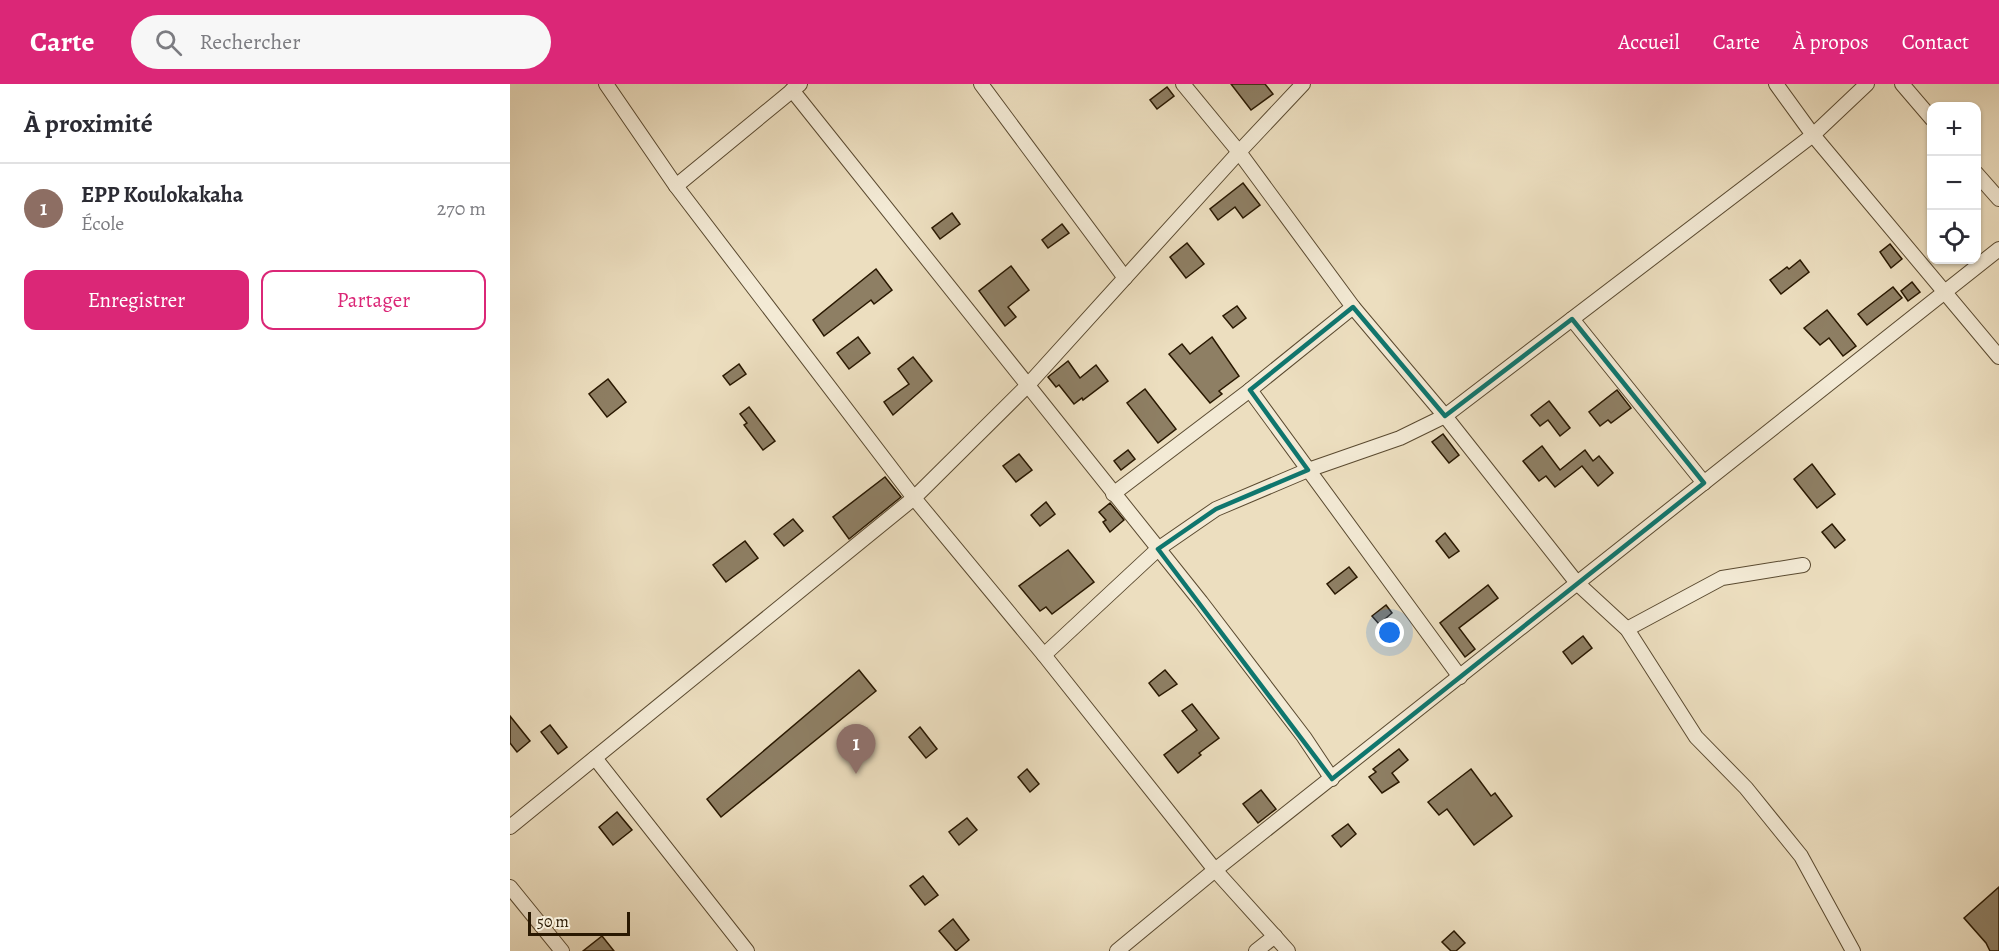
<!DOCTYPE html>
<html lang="fr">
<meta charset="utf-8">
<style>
body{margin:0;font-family:Alegreya,serif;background:#f7f7f7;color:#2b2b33}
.controls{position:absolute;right:18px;top:18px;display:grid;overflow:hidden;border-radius:12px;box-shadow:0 2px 4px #0004}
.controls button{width:54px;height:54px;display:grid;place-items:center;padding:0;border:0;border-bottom:2px solid #e1e1e2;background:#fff;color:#2b2b33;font:30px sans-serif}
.scale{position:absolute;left:18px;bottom:15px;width:102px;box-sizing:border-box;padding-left:6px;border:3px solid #291801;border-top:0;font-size:16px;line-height:21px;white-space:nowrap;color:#291801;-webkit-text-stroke:4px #f3ead5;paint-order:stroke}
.you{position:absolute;left:880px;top:549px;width:21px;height:21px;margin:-15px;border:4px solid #fff;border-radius:50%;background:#1a73e8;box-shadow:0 0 0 9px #1a73e833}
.badge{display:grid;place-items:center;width:39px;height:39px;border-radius:50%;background:#db2777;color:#fff;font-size:20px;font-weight:700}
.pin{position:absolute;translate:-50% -50px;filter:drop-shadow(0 2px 3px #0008)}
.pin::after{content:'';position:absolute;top:32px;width:21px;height:18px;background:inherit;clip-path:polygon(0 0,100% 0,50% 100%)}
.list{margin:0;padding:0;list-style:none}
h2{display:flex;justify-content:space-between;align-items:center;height:78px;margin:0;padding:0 24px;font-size:26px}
h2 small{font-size:20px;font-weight:400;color:#7c7c81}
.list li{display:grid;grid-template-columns:39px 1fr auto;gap:18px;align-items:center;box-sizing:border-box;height:90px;padding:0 24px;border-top:2px solid #e1e1e2}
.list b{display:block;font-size:22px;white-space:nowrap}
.list p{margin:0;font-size:20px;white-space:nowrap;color:#7c7c81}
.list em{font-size:20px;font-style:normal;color:#7c7c81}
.actions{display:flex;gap:12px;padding:18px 24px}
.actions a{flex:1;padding:14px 0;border:2px solid #db2777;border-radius:12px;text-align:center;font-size:21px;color:#db2777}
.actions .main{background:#db2777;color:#fff}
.icon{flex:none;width:33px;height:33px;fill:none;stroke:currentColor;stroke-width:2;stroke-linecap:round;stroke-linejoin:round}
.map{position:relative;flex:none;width:1489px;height:867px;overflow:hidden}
header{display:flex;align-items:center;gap:36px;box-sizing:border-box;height:84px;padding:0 30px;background:#db2777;color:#fff}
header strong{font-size:28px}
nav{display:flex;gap:33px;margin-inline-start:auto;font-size:21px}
.search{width:420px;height:54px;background:#f7f7f7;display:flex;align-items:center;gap:15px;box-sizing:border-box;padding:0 21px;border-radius:33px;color:#7c7c81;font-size:22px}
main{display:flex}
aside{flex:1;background:#fff}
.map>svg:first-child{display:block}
.building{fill:#8e7f64;stroke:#291801;stroke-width:1.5}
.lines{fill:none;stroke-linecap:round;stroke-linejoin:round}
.street-casing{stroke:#5a4a30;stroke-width:16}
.street{stroke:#f3ead5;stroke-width:14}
.marked{fill:none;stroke:#0f766e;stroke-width:4.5;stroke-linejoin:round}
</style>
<header>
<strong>Carte</strong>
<div class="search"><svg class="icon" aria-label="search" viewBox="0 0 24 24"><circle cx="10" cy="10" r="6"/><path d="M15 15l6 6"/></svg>Rechercher</div>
<nav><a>Accueil</a><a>Carte</a><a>À propos</a><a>Contact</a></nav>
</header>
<main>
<aside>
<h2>À proximité<small></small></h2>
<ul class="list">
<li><span class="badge" style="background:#8d6e63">1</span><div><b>EPP Koulokakaha</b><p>École</p></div><em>270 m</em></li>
</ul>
<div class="actions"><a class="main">Enregistrer</a><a>Partager</a></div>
</aside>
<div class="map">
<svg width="1489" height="867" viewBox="0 0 1489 867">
<rect width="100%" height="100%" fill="#ecdebf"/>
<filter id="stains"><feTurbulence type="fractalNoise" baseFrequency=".00333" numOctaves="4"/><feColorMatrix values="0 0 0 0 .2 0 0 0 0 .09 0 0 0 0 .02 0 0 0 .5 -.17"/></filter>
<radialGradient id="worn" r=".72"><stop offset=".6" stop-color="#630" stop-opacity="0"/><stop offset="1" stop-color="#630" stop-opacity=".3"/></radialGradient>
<!-- building -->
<g class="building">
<path d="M721,0H755L763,10L741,26Z"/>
<path d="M657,3L664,12L647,25L640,16Z"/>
<path d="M733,99L750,121L733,134L725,123L708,136L700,125Z"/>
<path d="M442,129L450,140L430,155L422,144Z"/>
<path d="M552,140L559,149L538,164L532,156Z"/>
<path d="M677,159L694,180L676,194L660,173Z"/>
<path d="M1380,160L1392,175L1381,184L1370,168Z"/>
<path d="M1290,176L1299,188L1271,210L1260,196L1277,183L1279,185Z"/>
<path d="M501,182L519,206L498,223L506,233L495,242L469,207Z"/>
<path d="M366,185L382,206L364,220L361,216L314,252L303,236Z"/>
<path d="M1402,198L1410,208L1398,217L1391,207Z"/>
<path d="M1383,203L1392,214L1357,241L1348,230Z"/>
<path d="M727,222L736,234L723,244L713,232Z"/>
<path d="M1317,226L1346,262L1333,272L1319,254L1310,261L1294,244Z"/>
<path d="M348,253L360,269L339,285L327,269Z"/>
<path d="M702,253L729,292L709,307L712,310L700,319L659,270L672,260L680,270Z"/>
<path d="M403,273L422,297L383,331L374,318L399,300L388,285Z"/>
<path d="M558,277L570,294L586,281L598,297L573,316L572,314L564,320L549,301L546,303L538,293Z"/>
<path d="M229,280L236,290L220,301L213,292Z"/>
<path d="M98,295L116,318L97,333L79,310Z"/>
<path d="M635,305L666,345L648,359L617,319Z"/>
<path d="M1107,306L1121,324L1101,339L1098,336L1090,342L1079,328Z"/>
<path d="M1039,317L1060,344L1050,352L1038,336L1030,342L1021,331Z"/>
<path d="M239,323L265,357L253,366L234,341L237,339L230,330Z"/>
<path d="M933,350L949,371L939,379L922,358Z"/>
<path d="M1032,362L1050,386L1075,366L1083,377L1089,372L1103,389L1088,402L1072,382L1045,403L1036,392L1029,397L1013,377Z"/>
<path d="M618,366L625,375L611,386L604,377Z"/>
<path d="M509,370L522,386L506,398L493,382Z"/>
<path d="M1302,380L1325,410L1307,424L1284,395Z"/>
<path d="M375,393L391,413L339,455L323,433Z"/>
<path d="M536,418L545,430L530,442L521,431Z"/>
<path d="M600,419L614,436L600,448L593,438L596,436L589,428Z"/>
<path d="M283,435L293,447L274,462L264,450Z"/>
<path d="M1322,440L1335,456L1325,464L1312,448Z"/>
<path d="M935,449L949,467L939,474L926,457Z"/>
<path d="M235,457L248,474L216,498L203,481Z"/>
<path d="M558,466L584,498L542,530L536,523L530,527L509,502Z"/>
<path d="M839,483L847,493L825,510L817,500Z"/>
<path d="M978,501L988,514L949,544L965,565L955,573L930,539Z"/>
<path d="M876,521L882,529L869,540L862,532Z"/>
<path d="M1073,552L1082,564L1062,580L1053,568Z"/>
<path d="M349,586L366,607L211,733L197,715Z"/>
<path d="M655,586L667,600L649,612L639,599Z"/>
<path d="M682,620L709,654L689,669L691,671L668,689L654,671L687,646L672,627Z"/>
<path d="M0,632L20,657L7,668L0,659Z"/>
<path d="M40,641L57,663L48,670L31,648Z"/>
<path d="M410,643L427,665L416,674L399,653Z"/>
<path d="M889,665L898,676L882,689L889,698L872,709L859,693L866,688L863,685Z"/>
<path d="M517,685L529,700L520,708L508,693Z"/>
<path d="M961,685L981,712L985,709L1002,732L964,761L937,725L929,731L918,718Z"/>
<path d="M751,706L766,725L748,739L733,720Z"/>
<path d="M107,728L122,746L103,761L89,743Z"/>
<path d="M457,734L467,746L449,761L439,748Z"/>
<path d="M838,740L846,750L831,763L822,752Z"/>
<path d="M413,792L428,811L415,821L400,802Z"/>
<path d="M1489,803V867H1480L1476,859L1454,834Z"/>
<path d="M443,835L459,856L446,867L429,847Z"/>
<path d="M944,847L955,859L946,867H941L932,858Z"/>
<path d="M92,852L104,867H73Z"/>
</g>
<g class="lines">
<defs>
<g id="street">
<path d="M96,0L166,102L404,414L534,571L705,786L778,867"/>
<path d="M471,0L615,194"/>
<path d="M673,0L729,68L843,223L935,332L1067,499L1117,545L1186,653L1236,704L1291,772L1343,867"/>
<path d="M1266,0L1303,51L1489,273"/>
<path d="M1392,0L1422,35"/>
<path d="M282,6L691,518L794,653L822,695"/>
<path d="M1466,89L1489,115"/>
<path d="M166,102L290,0"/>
<path d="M1062,235L1194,399"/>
<path d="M740,306L950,593"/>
<path d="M603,410L740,306L843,223"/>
<path d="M1117,545L1212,494L1293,481"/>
<path d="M534,571L648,465L706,425L798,386L890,354L935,332L1303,51L1357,0"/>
<path d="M85,674L237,867"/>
<path d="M0,743L404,414L517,302L729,68L793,0"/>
<path d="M0,803L52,867"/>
<path d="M607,867L705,786L1489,165"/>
<path d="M746,867L765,852"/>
</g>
</defs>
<!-- street casing -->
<use href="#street" class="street-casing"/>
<!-- street -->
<use href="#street" class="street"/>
</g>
<!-- marked area -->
<path class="marked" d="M843,223L935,332L1062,235L1194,399L822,695L648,465L706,425L798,386L740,306Z"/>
<rect width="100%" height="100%" filter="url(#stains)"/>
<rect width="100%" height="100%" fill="url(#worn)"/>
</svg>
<div class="controls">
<button>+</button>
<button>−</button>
<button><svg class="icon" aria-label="locate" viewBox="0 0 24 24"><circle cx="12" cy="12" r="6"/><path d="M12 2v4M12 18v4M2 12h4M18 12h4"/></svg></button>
</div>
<div class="scale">50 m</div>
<div class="you"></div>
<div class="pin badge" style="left:346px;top:690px;background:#8d6e63">1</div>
</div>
</main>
